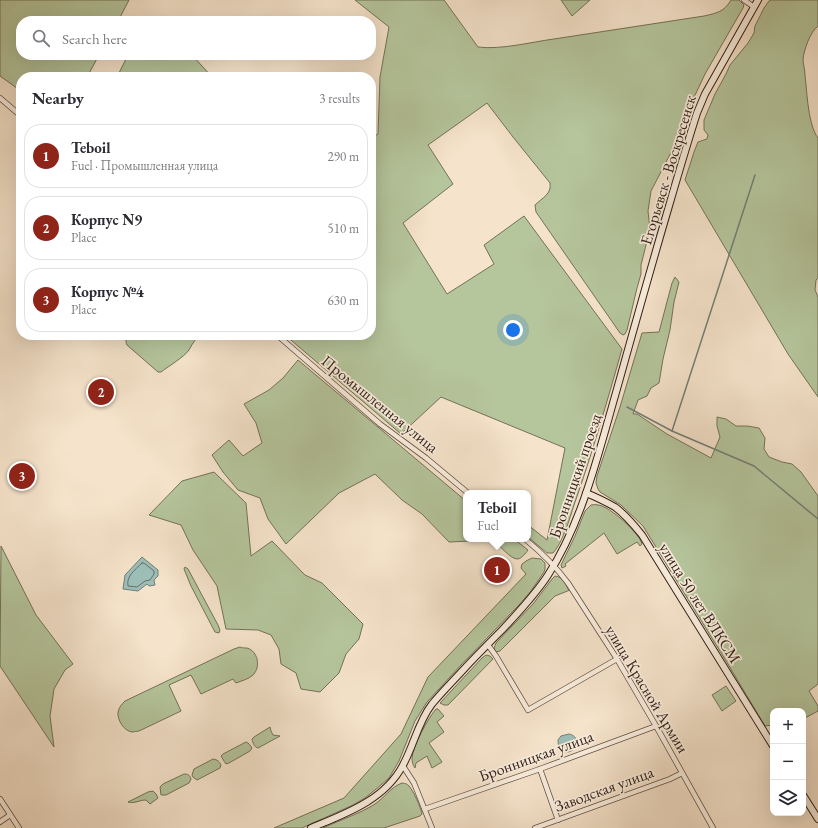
<!DOCTYPE html>
<meta charset="utf-8">
<style>
body{margin:0;font-family:"EB Garamond",serif;background:#f2f2f3;color:#2b2b33}
.controls{position:absolute;right:12px;bottom:12px;display:grid;overflow:hidden;border-radius:8px;box-shadow:0 4px 16px #0002}
.controls button{width:36px;height:36px;display:grid;place-items:center;padding:0;border:0;border-bottom:1px solid #e1e1e2;background:#fff;color:#2b2b33;font:20px sans-serif}
.you{position:absolute;left:513px;top:330px;width:14px;height:14px;margin:-10px;border:3px solid #fff;border-radius:50%;background:#1a73e8;box-shadow:0 0 0 6px #1a73e833}
.badge{display:grid;place-items:center;width:26px;height:26px;border-radius:50%;background:#8f2418;color:#fff;font-size:13px;font-weight:700}
.pin{position:absolute;translate:-50% -50%;border:2px solid #fff;box-shadow:0 1px 4px #0006}
.popup{position:absolute;left:463px;top:490px;width:68px;height:52px;box-sizing:border-box;display:grid;place-content:center;border-radius:8px;background:#fff;filter:drop-shadow(0 1px 3px #0005);font-size:13px;white-space:nowrap;color:#7c7c81}
.popup b{font-size:15px;color:#2b2b33}
.popup::after{content:'';position:absolute;left:50%;top:100%;margin-left:-8px;border:8px solid transparent;border-top-color:#fff}
.list{margin:0;padding:0;list-style:none}
h2{display:flex;justify-content:space-between;align-items:center;height:52px;margin:0;padding:0 16px;font-size:17px}
h2 small{font-size:13px;font-weight:400;color:#7c7c81}
.list li{display:grid;grid-template-columns:26px 1fr auto;gap:12px;align-items:center;box-sizing:border-box;height:64px;margin:0 8px 8px;padding:0 8px;border:1px solid #e1e1e2;border-radius:16px}
.list b{display:block;font-size:15px;white-space:nowrap}
.list p{margin:0;font-size:13px;white-space:nowrap;color:#7c7c81}
.list em{font-size:13px;font-style:normal;color:#7c7c81}
.icon{flex:none;width:22px;height:22px;fill:none;stroke:currentColor;stroke-width:2;stroke-linecap:round;stroke-linejoin:round}
.map{position:relative;flex:none;width:818px;height:828px;overflow:hidden}
.search{position:absolute;background:#fff;box-shadow:0 4px 16px #0002;left:16px;top:16px;width:360px;height:44px;display:flex;align-items:center;gap:10px;box-sizing:border-box;padding:0 14px;border-radius:16px;color:#7c7c81;font-size:15px}
.panel{position:absolute;background:#fff;box-shadow:0 4px 16px #0002;left:16px;top:72px;width:360px;height:268px;border-radius:16px}
.map>svg:first-child{display:block}
.green{fill:#b5c59c;stroke:#747158}
.water{fill:#9cbeb7;stroke:#727e76}
.lines{fill:none;stroke-linecap:round;stroke-linejoin:round}
.shore{stroke:#676e66;stroke-width:1}
.stream{stroke:#727e76;stroke-width:1.5}
.street-casing{stroke:#634e42;stroke-width:6}
.secondary-casing{stroke:#321d15;stroke-width:8}
.street{stroke:#f8eddd;stroke-width:4.5}
.secondary{stroke:#f8eddd;stroke-width:6}
.labels{text-anchor:middle;dominant-baseline:central;stroke-width:3.5;stroke-linejoin:round;paint-order:stroke}
.street-label{font-size:16px;fill:#321d15;stroke:#f8eddd}
</style>
<div class="map">
<svg width="818" height="828" viewBox="0 0 818 828">
<rect width="100%" height="100%" fill="#f5e3cb"/>
<filter id="stains"><feTurbulence type="fractalNoise" baseFrequency=".005" numOctaves="4"/><feColorMatrix values="0 0 0 0 .2 0 0 0 0 .09 0 0 0 0 .02 0 0 0 .5 -.17"/></filter>
<radialGradient id="worn" r=".72"><stop offset=".6" stop-color="#630" stop-opacity="0"/><stop offset="1" stop-color="#630" stop-opacity=".3"/></radialGradient>
<!-- green -->
<g class="green">
<path d="M0,0H129L118,21H21V55H99L87,77H21V91L0,76Z"/>
<path d="M355,0H444L478,47C501,50 531,42 554,39C604,31 654,24 704,16C717,13 724,12 731,0H739L744,5L743,8L705,74L682,123L676,143L651,191L648,211L650,229L641,265V274L637,288L627,330L625,334L623,335L620,333L536,212L535,205C542,198 552,194 550,183L513,137L487,103L428,145L453,184L403,223L447,294L494,264L484,245L524,216L622,349C607,402 592,454 574,505C570,518 562,544 553,553H547L528,537V525L547,540L565,448L441,397L401,434L285,335H371V138L378,134L380,77L389,27Z"/>
<path d="M561,0H590L572,16Z"/>
<path d="M771,0H818V26C810,32 804,50 803,59C803,64 805,70 805,75C807,92 808,125 818,138V278L816,280L815,290L818,297V397L788,354L685,180L694,152L698,142L707,139L708,135L704,130V120L715,94L726,74L730,65L748,43L754,33L755,26L764,8L769,1Z"/>
<path d="M128,55H192L212,77H117Z"/>
<path d="M675,277L679,282L674,302L670,330L663,359L659,383L651,388L647,396L638,400L633,414H637L667,434L711,458L720,437L717,426V417L726,419L736,426H747L759,428L765,438L764,449L769,457L782,462L792,464L801,472L818,496V684L809,691L818,706V711L803,719V711H773V725L765,726L726,661L643,526L621,505L600,492L598,489L596,483L597,476L620,407L642,333L659,332L672,283Z"/>
<path d="M129,335H195L196,339C193,343 191,346 189,350C184,357 169,366 161,372H158L127,345C125,341 126,339 129,335Z"/>
<path d="M298,360L466,501V539H470V541L449,542L422,514L402,500L375,474L339,493L286,544L268,519L260,498L238,490L223,472L212,455L229,440L243,456L262,443L256,423L244,404L269,390L283,378Z"/>
<path d="M214,472L246,503L251,556L272,541L305,575L322,583L363,624L359,639L346,654L339,673L320,692L301,689L296,673L281,664L279,649L271,635L258,630L226,629L217,586L193,550L181,525L149,515L182,481Z"/>
<path d="M591,505C596,504 600,505 604,507C614,511 640,534 642,544L640,546L637,542L617,554L604,533L565,564L566,566L562,568L561,565L575,536L585,511Z"/>
<path d="M493,539H514L528,550C526,553 522,558 518,559C511,560 498,544 493,539Z"/>
<path d="M1,546L36,615L73,664L65,670L54,689L50,716L54,747L0,666Z"/>
<path d="M532,558L541,559L545,563V569L544,572L531,591L519,605L461,665L427,702L415,721L399,761L389,778L375,790L365,798L353,805L302,828H274L344,798L401,734L428,677L526,574L521,568L522,564L526,561Z"/>
<path d="M185,567L188,569L218,625L220,630L219,633L215,632L191,586L184,569Z"/>
<path d="M555,576C563,577 565,583 568,589L570,590L555,596L500,651L496,652L494,648L496,643L533,604L552,579Z"/>
<path d="M240,647C241,648 246,648 247,648C258,651 261,667 253,675C249,679 241,681 236,683L233,679L201,694L191,675L169,685L181,711L139,731C137,731 134,732 132,732C124,731 117,720 118,712C119,707 122,704 125,701L234,649Z"/>
<path d="M486,655L490,656L493,659L448,705H444L440,703L482,658Z"/>
<path d="M726,686L736,701L722,711L712,695Z"/>
<path d="M436,709H438L444,716L437,722L444,732L429,743L442,762L432,768L427,756L416,763L415,768C413,765 412,762 412,758C413,746 428,718 436,709Z"/>
<path d="M270,727L271,731L273,735L280,736L258,748C254,747 253,743 252,739L254,737Z"/>
<path d="M246,742C249,743 250,745 252,748L250,751L229,763L226,764L224,761L221,756L223,754Z"/>
<path d="M213,759C218,760 219,761 221,765L220,768L199,779L197,780L193,777L192,775L194,769Z"/>
<path d="M184,774C188,774 190,775 191,779L189,783L166,795H161L160,787L163,784Z"/>
<path d="M402,783C406,784 406,783 409,786C413,790 421,808 422,814L420,816L384,828H323C340,820 359,814 375,804C384,798 391,787 402,783Z"/>
<path d="M153,791L156,794L158,798L150,804L146,800C139,800 135,804 128,802L148,792Z"/>
</g>
<!-- water -->
<g class="water">
<path d="M142,557L158,570V576L154,580L155,585L149,586L147,584L138,591L123,589L125,575Z"/>
<path d="M569,734C573,735 575,736 576,740C579,753 558,759 558,740L561,736Z"/>
</g>
<g class="lines">
<!-- shore -->
<path class="shore" d="M142,563H144L154,571V574L150,580L145,581L137,587L128,586C126,576 135,570 142,563Z"/>
<!-- stream -->
<g class="stream">
<path d="M627,407L672,431L754,466L818,519"/>
<path d="M672,431L755,175"/>
</g>
<defs>
<g id="street">
<path d="M744,0L754,7"/>
<path d="M0,98L21,116"/>
<path d="M277,335L380,424L426,458L468,493"/>
<path d="M525,539C541,552 556,567 568,583L617,659L656,726L713,828"/>
<path d="M488,645L496,656L528,710L617,659"/>
<path d="M403,766L414,783L432,828"/>
<path d="M540,769L558,820"/>
<path d="M0,799L19,828"/>
<path d="M425,809L540,769L656,726"/>
<path d="M0,822L10,815"/>
<path d="M535,828L670,779L682,773"/>
</g>
<g id="secondary">
<path d="M586,493C596,497 606,502 615,507C626,515 634,525 642,535L773,746"/>
<path d="M803,795L818,819"/>
<path d="M311,828C345,814 385,800 403,765C414,745 418,722 432,704C442,692 453,681 464,669C476,656 489,643 502,630C518,613 535,595 548,575C583,521 599,451 617,389C634,328 651,267 669,206C678,175 687,144 697,113L705,94L758,0"/>
</g>
</defs>
<!-- street casing -->
<use href="#street" class="street-casing"/>
<!-- secondary casing -->
<use href="#secondary" class="secondary-casing"/>
<!-- street -->
<use href="#street" class="street"/>
<!-- secondary -->
<use href="#secondary" class="secondary"/>
</g>
<g class="labels">
<!-- street labels -->
<g class="street-label">
<text transform="translate(668 170) rotate(-73)">Егорьевск - Воскресенск</text>
<text transform="translate(380 404) rotate(39)">Промышленная улица</text>
<text transform="translate(575 476) rotate(-71)">Бронницкий проезд</text>
<text transform="translate(700 603) rotate(58)">улица 50 лет ВЛКСМ</text>
<text transform="translate(647 689) rotate(59)">улица Красной Армии</text>
<text transform="translate(536 756) rotate(-20)">Бронницкая улица</text>
<text transform="translate(604 789) rotate(-20)">Заводская улица</text>
</g>
</g>
<rect width="100%" height="100%" filter="url(#stains)"/>
<rect width="100%" height="100%" fill="url(#worn)"/>
</svg>
<div class="controls">
<button>+</button>
<button>−</button>
<button><svg class="icon" aria-label="layers" viewBox="0 0 24 24"><path d="M12 4l9 5-9 5-9-5zM3 14l9 5 9-5"/></svg></button>
</div>
<div class="you"></div>
<div class="pin badge" style="left:497px;top:570px">1</div>
<div class="popup"><b>Teboil</b>Fuel</div>
<div class="pin badge" style="left:101px;top:392px">2</div>
<div class="pin badge" style="left:22px;top:476px">3</div>
<div class="search"><svg class="icon" aria-label="search" viewBox="0 0 24 24"><circle cx="10" cy="10" r="6"/><path d="M15 15l6 6"/></svg>Search here</div>
<section class="panel">
<h2>Nearby<small>3 results</small></h2>
<ul class="list">
<li><span class="badge">1</span><div><b>Teboil</b><p>Fuel · Промышленная улица</p></div><em>290 m</em></li>
<li><span class="badge">2</span><div><b>Корпус N9</b><p>Place</p></div><em>510 m</em></li>
<li><span class="badge">3</span><div><b>Корпус №4</b><p>Place</p></div><em>630 m</em></li>
</ul>
</section>
</div>
